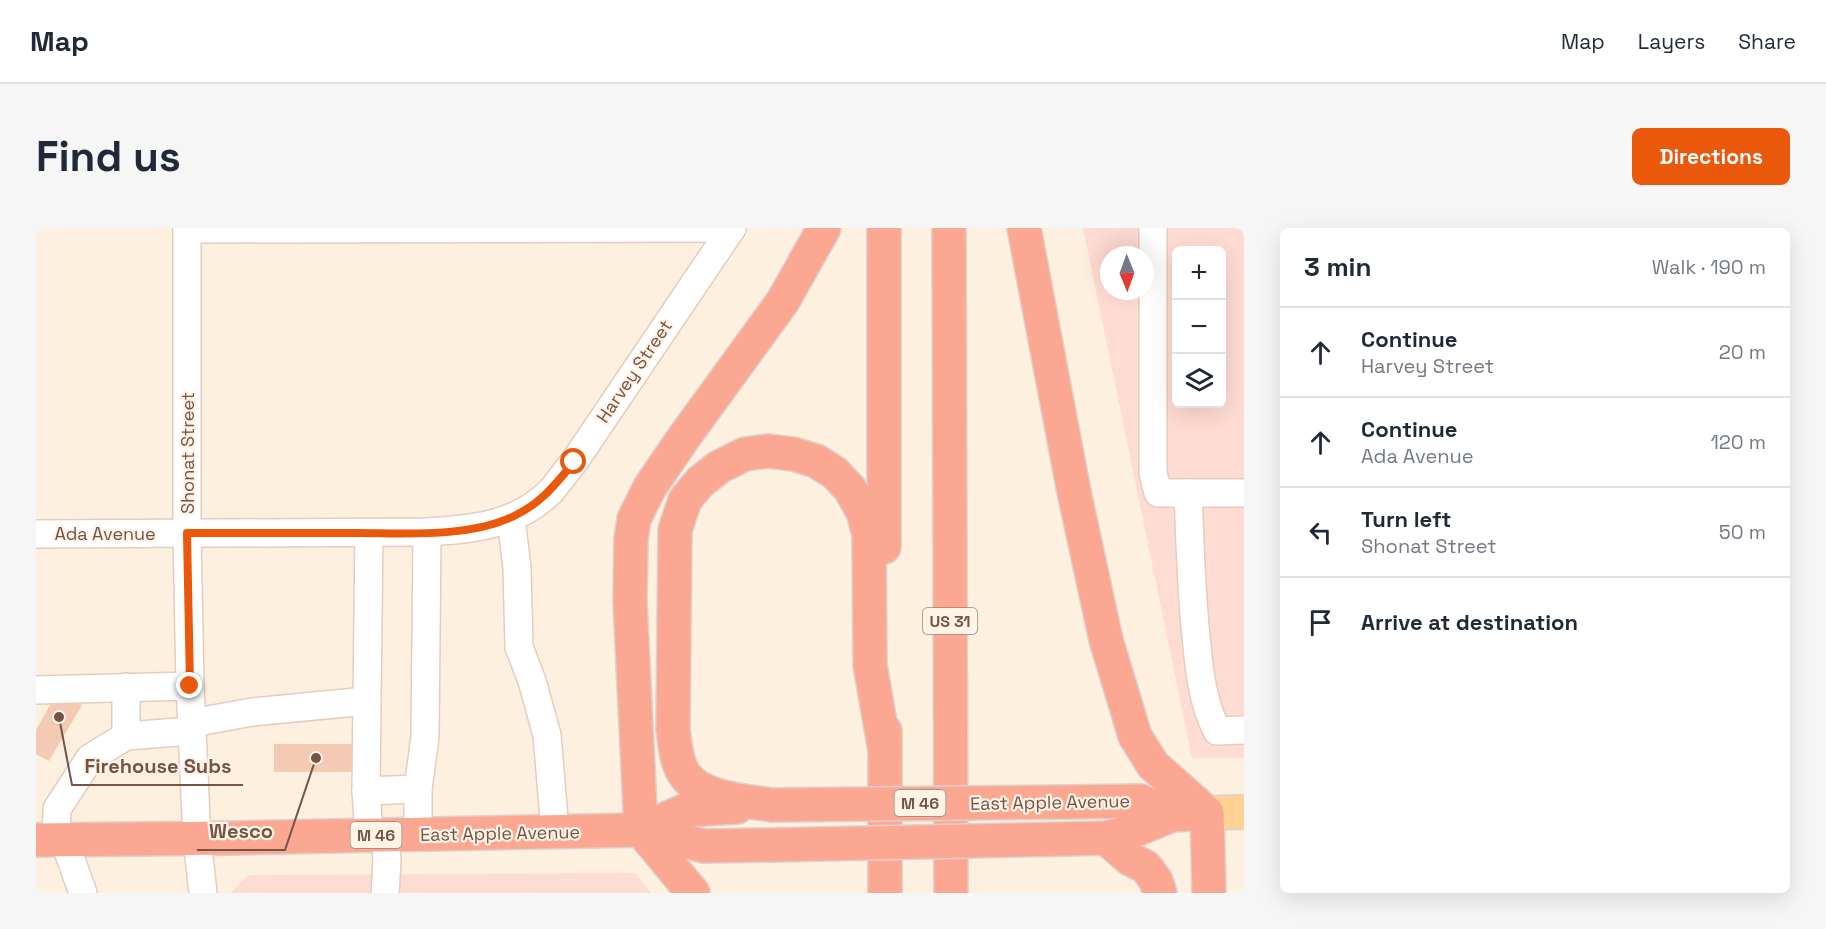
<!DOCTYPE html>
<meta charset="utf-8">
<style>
body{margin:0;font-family:"Space Grotesk",sans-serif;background:#f6f6f7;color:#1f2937}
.controls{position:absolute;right:18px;top:18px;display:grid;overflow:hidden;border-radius:9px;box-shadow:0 6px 24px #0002}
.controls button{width:54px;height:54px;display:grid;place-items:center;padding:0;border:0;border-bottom:2px solid #e0e1e3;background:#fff;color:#1f2937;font:30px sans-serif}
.compass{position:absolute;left:1064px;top:18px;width:54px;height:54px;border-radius:50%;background:#fff;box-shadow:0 6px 24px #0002;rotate:179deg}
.stop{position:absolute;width:18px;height:18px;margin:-14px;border:4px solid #ea580c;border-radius:50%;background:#fff}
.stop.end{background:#ea580c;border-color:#fff;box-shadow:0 2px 6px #0008}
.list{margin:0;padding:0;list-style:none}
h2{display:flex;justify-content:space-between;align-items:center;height:78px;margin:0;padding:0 24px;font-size:26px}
h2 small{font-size:20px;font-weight:400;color:#747a83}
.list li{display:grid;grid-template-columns:39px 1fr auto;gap:18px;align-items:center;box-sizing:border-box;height:90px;padding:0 24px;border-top:2px solid #e0e1e3}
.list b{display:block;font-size:22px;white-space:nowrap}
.list p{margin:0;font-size:20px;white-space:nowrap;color:#747a83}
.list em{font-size:20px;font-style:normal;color:#747a83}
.icon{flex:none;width:33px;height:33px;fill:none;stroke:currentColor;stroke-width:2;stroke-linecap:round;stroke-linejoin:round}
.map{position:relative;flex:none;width:1208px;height:665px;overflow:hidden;border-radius:9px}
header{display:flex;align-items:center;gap:36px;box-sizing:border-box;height:84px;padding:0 30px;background:#fff;border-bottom:2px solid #e0e1e3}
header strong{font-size:28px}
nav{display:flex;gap:33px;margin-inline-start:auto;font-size:21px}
.intro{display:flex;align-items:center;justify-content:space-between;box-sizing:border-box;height:144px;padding:0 36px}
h1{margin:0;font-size:42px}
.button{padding:15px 27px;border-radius:9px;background:#ea580c;color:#fff;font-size:21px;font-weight:700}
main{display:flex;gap:36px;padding:0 36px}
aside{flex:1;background:#fff;border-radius:9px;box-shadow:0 6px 24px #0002}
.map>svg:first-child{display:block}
.commercial{fill:#ffdcd2;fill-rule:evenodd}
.building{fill:#f4cab5}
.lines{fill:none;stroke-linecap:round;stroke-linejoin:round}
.minor-casing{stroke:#e4cdbe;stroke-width:30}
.major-casing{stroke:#dbd2cf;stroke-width:36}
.highway-casing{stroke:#dbd2cf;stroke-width:36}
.minor{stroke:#fff;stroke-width:27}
.major{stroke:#ffd194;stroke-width:33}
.highway{stroke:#fca792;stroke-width:33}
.highway-bridge-casing{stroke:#dbd2cf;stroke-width:36;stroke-linecap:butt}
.highway-bridge{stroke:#fca792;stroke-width:33}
.route{stroke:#ea580c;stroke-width:8}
.labels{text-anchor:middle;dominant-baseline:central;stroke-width:4.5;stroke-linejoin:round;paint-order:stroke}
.shield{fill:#fff4e6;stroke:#9e8376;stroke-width:1.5}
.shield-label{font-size:16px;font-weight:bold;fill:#755346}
.street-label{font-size:18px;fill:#755346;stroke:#fff4e6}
.leader{fill:none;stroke:#755346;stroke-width:2}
.callout-dot{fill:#755346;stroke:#fff4e6;stroke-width:2}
.callout-label{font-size:20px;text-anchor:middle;font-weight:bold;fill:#755346;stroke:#fff4e6;stroke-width:4.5;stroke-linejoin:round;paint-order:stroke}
</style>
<header>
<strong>Map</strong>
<nav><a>Map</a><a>Layers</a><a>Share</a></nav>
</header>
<div class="intro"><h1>Find us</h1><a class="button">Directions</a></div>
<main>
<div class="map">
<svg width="1208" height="665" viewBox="0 0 1208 665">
<rect width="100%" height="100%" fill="#fdf0df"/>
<!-- commercial -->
<g class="commercial">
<path d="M1047,0H1208V530H1156ZM1140,22H1186V176H1140ZM1073,27H1109V63H1073Z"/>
<path d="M599,645L615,665H195L212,647Z"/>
</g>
<!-- building -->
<g class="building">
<path d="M32,469L46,477L13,533L0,526V502L15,475Z"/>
<rect x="238" y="516" width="78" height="28"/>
</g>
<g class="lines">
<defs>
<g id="minor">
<path d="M151,0V305L154,458L161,611L167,665"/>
<path d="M1117,0V245L1122,265H1208"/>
<path d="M151,1L696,0"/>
<path d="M1152,265C1154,313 1155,361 1160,408C1163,441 1166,473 1181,503L1208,502"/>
<path d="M475,290L481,340L483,419L496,453L511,507L519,603"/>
<path d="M0,306L391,304C437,301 480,298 515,263C523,254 530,243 538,234L696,0"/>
<path d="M90,459V508L156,503"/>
<path d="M0,462L154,458"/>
<path d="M331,473L333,305"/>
<path d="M156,495L216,484L331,473L330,563L333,607"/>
<path d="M330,563L382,561L389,509L391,304"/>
<path d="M349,607L351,633L349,665"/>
<path d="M382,607V561"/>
<path d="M20,612L21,581L54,530L90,508"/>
<path d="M28,612L47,665"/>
</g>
<path id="major" d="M1171,585L1208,584"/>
<g id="highway">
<path d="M848,0V319"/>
<path d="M913,0L915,665"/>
<path d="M988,0L1038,264L1070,412L1099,508L1117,537L1171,585L1173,665"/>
<path d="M849,503V665"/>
<path d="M1031,574L1105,573L1136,587"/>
<path d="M736,577C711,573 665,571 649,547C640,535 639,516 637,501L639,302L649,272L664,254L683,239L709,226L732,223L757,226L780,233L799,245L814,261L827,284L833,307L834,437L849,523"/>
<path d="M605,602L650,582L701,579"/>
<path d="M1070,610L1094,631L1110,639L1120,653L1124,665"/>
<path d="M1030,611L1070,610L1097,603L1136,587L1171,585"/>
<path d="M0,612L198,610L605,602L668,618L736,617"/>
<path d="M657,665L605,602L594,373L595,311L598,291L614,259L646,212L747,73L788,0"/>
</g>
</defs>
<!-- minor casing -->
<use href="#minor" class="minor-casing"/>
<!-- major casing -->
<use href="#major" class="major-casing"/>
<!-- highway casing -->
<use href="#highway" class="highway-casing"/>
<!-- minor -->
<use href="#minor" class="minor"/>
<!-- major -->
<use href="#major" class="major"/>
<!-- highway -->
<use href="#highway" class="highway"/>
<defs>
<g id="highway-bridge">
<path d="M736,577L1031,574"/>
<path d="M736,617L1030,611"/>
</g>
</defs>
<!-- highway-bridge casing -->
<use href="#highway-bridge" class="highway-bridge-casing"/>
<!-- highway-bridge -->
<use href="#highway-bridge" class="highway-bridge"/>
</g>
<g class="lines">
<!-- route -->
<path class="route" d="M154,458L151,305C207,305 263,305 320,305C369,305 433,310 478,288C505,275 519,257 538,234"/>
</g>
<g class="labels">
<!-- shield labels -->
<g class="shield">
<rect x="887" y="380" width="54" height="26" rx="4.5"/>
<rect x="858.5" y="562" width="51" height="26" rx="4.5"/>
<rect x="314.5" y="594" width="51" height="26" rx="4.5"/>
</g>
<g class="shield-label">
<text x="914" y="393">US 31</text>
<text x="884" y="575">M 46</text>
<text x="340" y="607">M 46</text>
</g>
<!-- street labels -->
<g class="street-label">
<text transform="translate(598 143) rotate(-56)">Harvey Street</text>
<text transform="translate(151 225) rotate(-90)">Shonat Street</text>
<text x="69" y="305">Ada Avenue</text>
<text transform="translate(1014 574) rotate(-1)">East Apple Avenue</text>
<text transform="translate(464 605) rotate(-1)">East Apple Avenue</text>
</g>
</g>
<!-- callouts -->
<path class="leader" d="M23 489L36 557H207M280 530L249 622H161"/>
<g class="callout-dot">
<circle cx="23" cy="489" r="6"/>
<circle cx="280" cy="530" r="6"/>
</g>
<g class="callout-label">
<text x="122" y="545">Firehouse Subs</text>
<text x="205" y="610">Wesco</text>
</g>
</svg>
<div class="controls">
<button>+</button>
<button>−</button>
<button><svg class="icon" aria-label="layers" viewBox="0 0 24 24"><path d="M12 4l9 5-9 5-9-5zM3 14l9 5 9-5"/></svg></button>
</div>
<svg class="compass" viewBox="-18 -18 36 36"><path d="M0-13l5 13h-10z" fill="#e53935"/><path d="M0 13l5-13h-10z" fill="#747a83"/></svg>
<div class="stop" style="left:538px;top:234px"></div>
<div class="stop end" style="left:154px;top:458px"></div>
</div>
<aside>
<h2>3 min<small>Walk · 190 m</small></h2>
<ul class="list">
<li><svg class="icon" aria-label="ahead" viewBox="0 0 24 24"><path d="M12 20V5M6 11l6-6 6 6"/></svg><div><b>Continue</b><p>Harvey Street</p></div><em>20 m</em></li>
<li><svg class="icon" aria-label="ahead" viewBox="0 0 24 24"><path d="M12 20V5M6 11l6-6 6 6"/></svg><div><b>Continue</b><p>Ada Avenue</p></div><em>120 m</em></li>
<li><svg class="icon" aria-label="left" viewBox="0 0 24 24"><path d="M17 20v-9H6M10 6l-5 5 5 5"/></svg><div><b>Turn left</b><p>Shonat Street</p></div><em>50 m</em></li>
<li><svg class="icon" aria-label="arrive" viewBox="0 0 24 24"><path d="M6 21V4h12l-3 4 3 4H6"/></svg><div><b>Arrive at destination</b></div></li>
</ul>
</aside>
</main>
